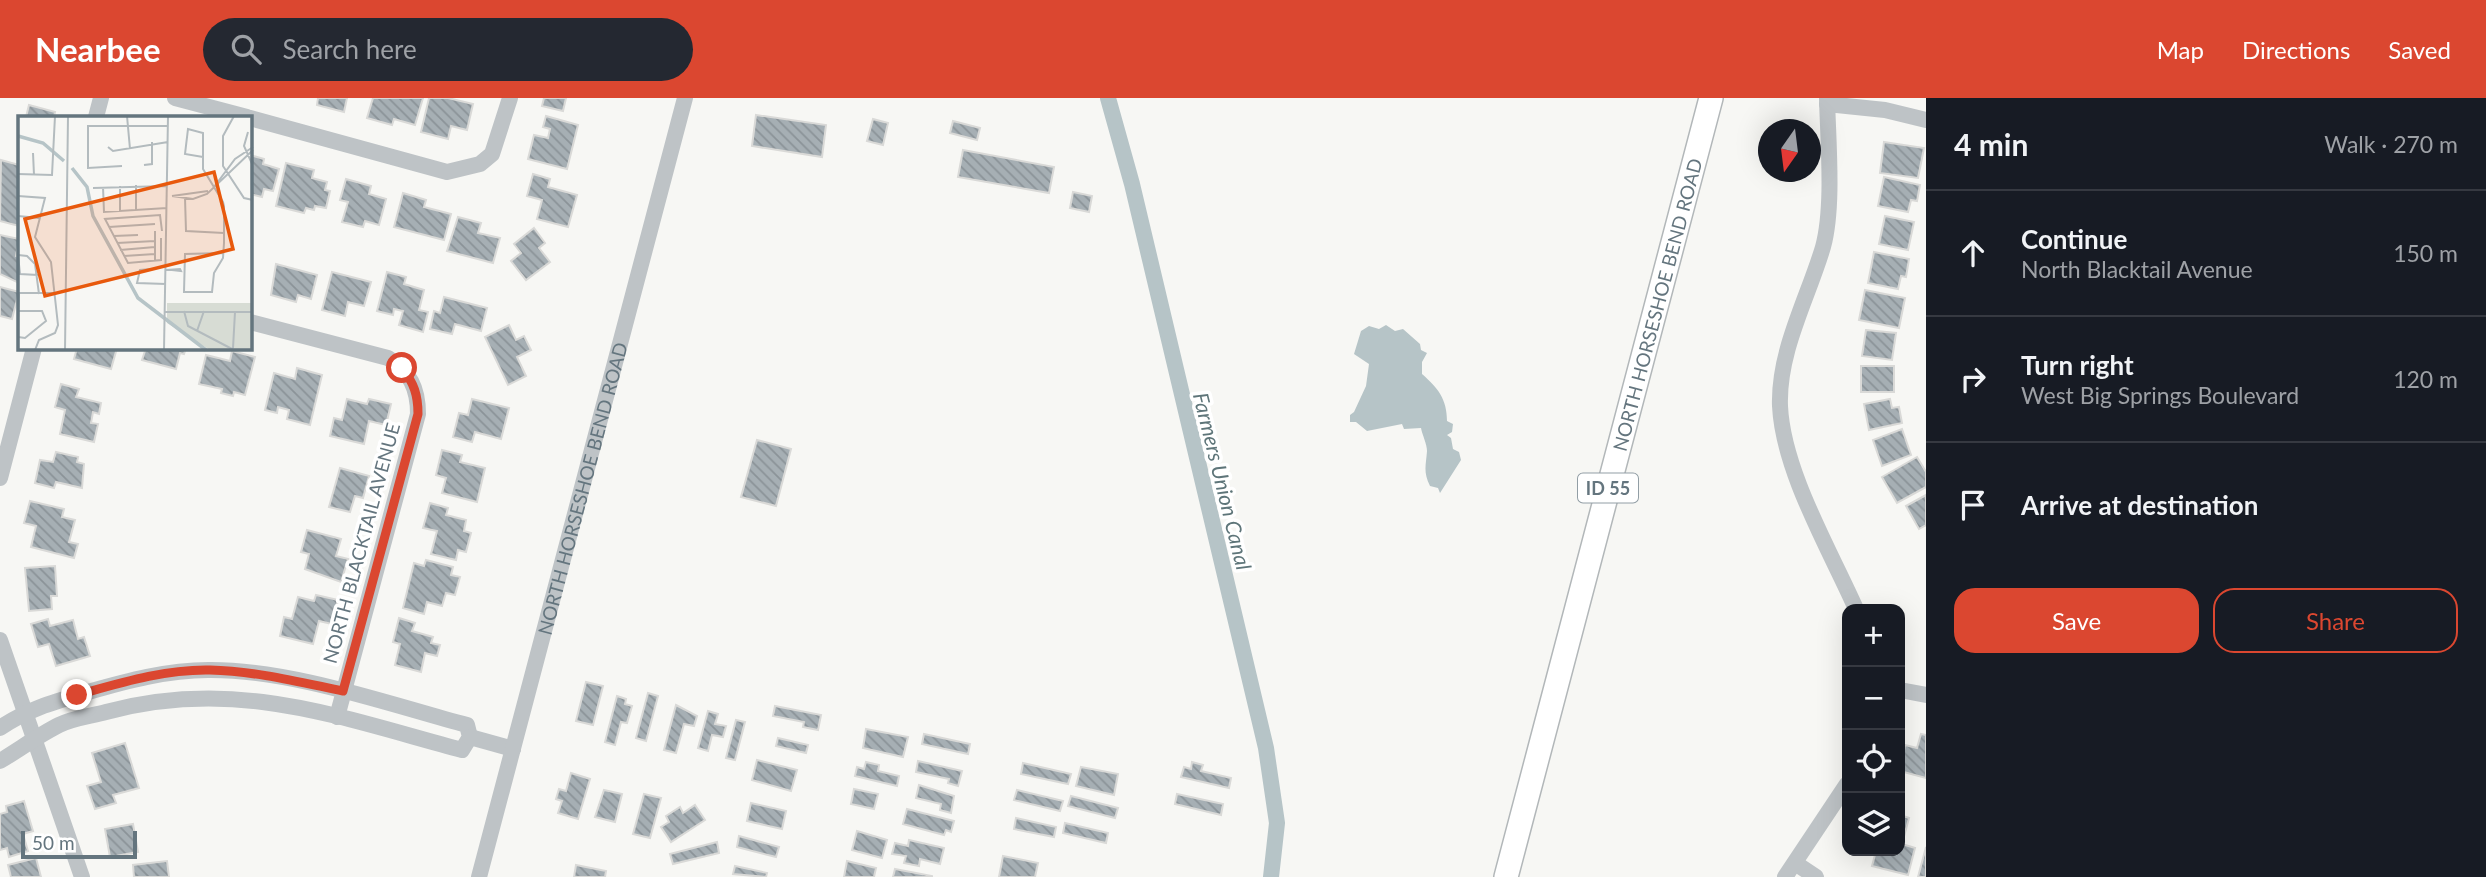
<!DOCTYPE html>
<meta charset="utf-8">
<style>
body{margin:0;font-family:Lato,sans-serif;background:#242831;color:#f1f3f6}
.controls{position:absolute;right:21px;bottom:21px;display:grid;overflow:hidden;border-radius:14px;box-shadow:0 7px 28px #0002}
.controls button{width:63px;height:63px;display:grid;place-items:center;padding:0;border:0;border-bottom:2px solid #363941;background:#171b24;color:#f1f3f6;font:35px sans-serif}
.compass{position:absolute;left:1758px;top:21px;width:63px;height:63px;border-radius:50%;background:#171b24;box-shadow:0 7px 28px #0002;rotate:194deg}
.scale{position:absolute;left:21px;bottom:18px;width:116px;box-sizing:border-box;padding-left:7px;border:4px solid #64757e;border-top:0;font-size:19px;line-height:24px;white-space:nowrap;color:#64757e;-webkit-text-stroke:5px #fff;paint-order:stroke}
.stop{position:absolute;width:21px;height:21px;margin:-16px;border:5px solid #db4730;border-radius:50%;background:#fff}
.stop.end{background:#db4730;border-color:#fff;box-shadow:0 2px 7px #0008}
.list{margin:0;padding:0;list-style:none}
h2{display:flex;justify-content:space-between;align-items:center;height:91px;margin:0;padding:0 28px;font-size:30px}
h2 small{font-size:23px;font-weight:400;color:#9ea1a6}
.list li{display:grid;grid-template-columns:46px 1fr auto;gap:21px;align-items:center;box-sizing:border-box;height:126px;padding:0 28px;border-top:2px solid #363941}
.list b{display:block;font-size:26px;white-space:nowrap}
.list p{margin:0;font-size:23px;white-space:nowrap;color:#9ea1a6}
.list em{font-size:23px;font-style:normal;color:#9ea1a6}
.actions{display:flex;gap:14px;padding:21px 28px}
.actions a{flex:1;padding:16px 0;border:2px solid #db4730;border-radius:21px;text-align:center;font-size:24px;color:#db4730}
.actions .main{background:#db4730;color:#fff}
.icon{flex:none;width:38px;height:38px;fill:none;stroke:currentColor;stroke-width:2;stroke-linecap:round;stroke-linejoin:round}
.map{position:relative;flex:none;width:1926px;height:779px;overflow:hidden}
header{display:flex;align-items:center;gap:42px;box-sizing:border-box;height:98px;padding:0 35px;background:#db4730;color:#fff}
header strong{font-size:33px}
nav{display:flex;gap:38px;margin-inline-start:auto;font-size:24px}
.search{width:490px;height:63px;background:#242831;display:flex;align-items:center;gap:18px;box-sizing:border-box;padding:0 24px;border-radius:38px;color:#9ea1a6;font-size:26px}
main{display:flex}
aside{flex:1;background:#171b24}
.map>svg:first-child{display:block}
.water{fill:#b6c4c7}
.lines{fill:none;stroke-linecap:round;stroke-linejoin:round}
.canal{stroke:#b6c4c7;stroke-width:16}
.building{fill:url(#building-back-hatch);stroke:#d9d9d7;stroke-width:2}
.highway-casing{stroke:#b2b7b9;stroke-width:26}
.minor{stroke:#bec3c6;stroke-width:16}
.highway{stroke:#fff;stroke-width:23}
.route{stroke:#db4730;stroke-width:9}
.labels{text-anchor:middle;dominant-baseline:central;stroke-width:7;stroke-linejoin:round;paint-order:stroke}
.shield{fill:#fff;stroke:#929ea5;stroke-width:2}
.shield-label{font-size:18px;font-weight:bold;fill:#64757e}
.street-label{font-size:19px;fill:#64757e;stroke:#fff}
.water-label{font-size:21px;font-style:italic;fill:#5e7579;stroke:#fff}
.inset-river{fill:none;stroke:#b6c4c7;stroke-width:3.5}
.inset-road{fill:none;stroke:#b3bbbe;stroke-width:2}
.view{fill:#e8590c;fill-opacity:0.15;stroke:#e8590c;stroke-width:3.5}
.inset-edge{fill:none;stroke:#64757e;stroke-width:3.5}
</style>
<header>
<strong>Nearbee</strong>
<div class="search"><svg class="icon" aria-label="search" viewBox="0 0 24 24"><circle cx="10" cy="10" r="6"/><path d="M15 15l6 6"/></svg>Search here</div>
<nav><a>Map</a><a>Directions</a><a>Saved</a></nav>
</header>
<main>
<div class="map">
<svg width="1926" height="779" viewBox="0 0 1926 779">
<defs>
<pattern id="building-back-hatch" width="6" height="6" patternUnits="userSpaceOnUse" patternTransform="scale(1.75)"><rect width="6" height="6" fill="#a6afb4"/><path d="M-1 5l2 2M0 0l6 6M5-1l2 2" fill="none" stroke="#8b9398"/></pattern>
</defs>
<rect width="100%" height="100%" fill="#f7f7f4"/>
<!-- water -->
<path class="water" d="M1386,227L1395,233L1403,231L1420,246L1421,252L1427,255L1422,264V276C1438,290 1447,301 1447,323L1453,326L1452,334L1447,337L1451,340L1453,351L1459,354L1461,362L1440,395L1438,390L1430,388C1423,374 1426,367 1427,353C1427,346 1422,336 1421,330L1404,331L1402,326L1367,333L1356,324H1350V317L1354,314L1366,288L1369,266L1354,256L1361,233L1369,228L1379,231Z"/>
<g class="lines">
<!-- canal -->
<path class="canal" d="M1108,0L1132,86L1266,650L1277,725L1271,779"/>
</g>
<!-- building -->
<g class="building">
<path d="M318,0H347L344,14L317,7Z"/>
<path d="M373,0H423L415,27L394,21L392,27L367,20Z"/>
<path d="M429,0H448L473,6L467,32L451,28L448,41L421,34Z"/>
<path d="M544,0H566L563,13L542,8Z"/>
<path d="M29,7L55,14L54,19H26Z"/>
<path d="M756,17L826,27L822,59L752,48Z"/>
<path d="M546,18L578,27L567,71L528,61L534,37L548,40L550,31L543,29Z"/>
<path d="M873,21L888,25L883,47L867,43Z"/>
<path d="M953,23L980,30L977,42L950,35Z"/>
<path d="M1884,44L1924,50L1918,80L1880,75Z"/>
<path d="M963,52L1054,69L1049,95L958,79Z"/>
<path d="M250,57L264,61L263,66L279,71L273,93L264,91L262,99L250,96Z"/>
<path d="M1,62L19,67V128L0,123Z"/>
<path d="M286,65L314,72L312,80L327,84L325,92L330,93L326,110L315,108L314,112L306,110L304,115L276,108Z"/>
<path d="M533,76L550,81L548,89L577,97L568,129L537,121L542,102L527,98Z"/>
<path d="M1884,79L1920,87L1917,103L1911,102L1908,114L1878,108Z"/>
<path d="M346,81L371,88L369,96L386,101L379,127L365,123L363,129L342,124L348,104L340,102Z"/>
<path d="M1073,94L1092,98L1089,114L1070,110Z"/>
<path d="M403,95L426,102L424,109L451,116L444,142L394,129Z"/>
<path d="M1885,118L1914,124L1908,152L1879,146Z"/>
<path d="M458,119L481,125L478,135L500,140L493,165L447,153Z"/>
<path d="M534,130L545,145L539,150L550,164L526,182L511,163L521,155L514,146Z"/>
<path d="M0,137L19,141L16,158L19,159V185L0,176Z"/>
<path d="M1874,154L1909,161L1906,179L1901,178L1898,191L1868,185Z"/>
<path d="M276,166L317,177L311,201L298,197L296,204L271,197Z"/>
<path d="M332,174L371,184L364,208L348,204L345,218L322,212Z"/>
<path d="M387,174L406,179L404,186L424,192L419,212L428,214L423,234L399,227L403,213L394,211L393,217L377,213Z"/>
<path d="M0,189L19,194L12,221L0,218Z"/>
<path d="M1865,192L1905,200L1899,230L1859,222Z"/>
<path d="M444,199L487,210L481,233L455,226L452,236L430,231L434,213L440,215Z"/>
<path d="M509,227L516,242L524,238L531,252L517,259L526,278L508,287L485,239Z"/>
<path d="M1866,232L1896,235L1892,262L1862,258Z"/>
<path d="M77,250H117L111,271L74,261Z"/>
<path d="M146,250H186L184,256L180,255L176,271L142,262Z"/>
<path d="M232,253L255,259L245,297L234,294L233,298L221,295L222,291L199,286L206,257L230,263Z"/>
<rect x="1861" y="268" width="33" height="26"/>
<path d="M297,270L322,277L310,327L287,321L289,312L278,309L277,315L265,312L274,275L295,281Z"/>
<path d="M61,286L79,291L76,299L101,305L99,316L93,314L91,325L98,326L94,344L60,336L65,312L55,309Z"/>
<path d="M347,301L367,306L369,301L391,306L386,327L369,323L364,346L330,338L334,320L342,322Z"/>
<path d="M472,301L509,310L501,341L475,334L472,344L453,339L459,315L468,317Z"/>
<path d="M1890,301L1892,310L1899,309L1902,325L1869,332L1864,306Z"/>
<path d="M1902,331L1911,357L1882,368L1873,342Z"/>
<path d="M757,342L791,351L776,408L741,399Z"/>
<path d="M442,352L462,357L460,364L485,370L477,404L442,395L446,380L436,377Z"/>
<path d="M56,354L78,359L77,364L84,366L82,390L56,384L54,390L35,385L40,362L53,364Z"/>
<path d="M1917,359L1926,374V389L1897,405L1882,379Z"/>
<path d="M340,370L369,378L363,400L355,398L350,414L329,409Z"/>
<path d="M1926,397V427L1919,431L1906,408Z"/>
<path d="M30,403L64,411L62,419L75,422L69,444L78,446L74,460L31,449L36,428L24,425Z"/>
<path d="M430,405L448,410L446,417L466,422L464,433L471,435L466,454L458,452L456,462L431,456L437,433L423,430Z"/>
<path d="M307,432L341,441L336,458L348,461L341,484L305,471L309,456L301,454Z"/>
<path d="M426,462L453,469L451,477L460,479L455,497L446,495L442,508L427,504L424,516L403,510L414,465L424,468Z"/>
<path d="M55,468L57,498H51L52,511L29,513L25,470Z"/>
<path d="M316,497L338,502L332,526L319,523L313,546L280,538L284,519L292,521L298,499L314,503Z"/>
<path d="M399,520L415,525L412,533L433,539L431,545L440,547L437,558L425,555L421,574L395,567L400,546L393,544Z"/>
<path d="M48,521L50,528L73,522L78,541L84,539L90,558L56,568L49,546L38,549L31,526Z"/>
<path d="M586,584L603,588L593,627L576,623Z"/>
<path d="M648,595L658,598L646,643L636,640Z"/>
<path d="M617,598L626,601L625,606L632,608L627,625L621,624L615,647L605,644Z"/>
<path d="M676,607L697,618L694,628L684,626L676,655L664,652Z"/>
<path d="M775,608L821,617L818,632L803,629L804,624L773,618Z"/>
<path d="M708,613L718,616L715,626L726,628L723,639L712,637L708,653L698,650Z"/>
<path d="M736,622L745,624L735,662L726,660Z"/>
<path d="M866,631L908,639L903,659L863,650Z"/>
<path d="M924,636L970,646L968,656L922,646Z"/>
<path d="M1921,636L1926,637V680L1900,673L1905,647L1917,650Z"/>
<path d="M778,640L808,647L806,655L776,648Z"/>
<path d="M125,645L139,690L113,697L116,705L95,711L87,688L101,684L92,655Z"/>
<path d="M757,662L797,672L791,693L752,682Z"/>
<path d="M918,663L962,673L958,688L948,685L949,681L916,674Z"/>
<path d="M866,664L879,667L878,673L899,678L897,688L855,678L857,669L864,671Z"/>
<path d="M1192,664L1203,667L1201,673L1231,680L1229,690L1181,679L1184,669L1191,671Z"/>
<path d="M1023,665L1071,676L1068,686L1021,676Z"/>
<path d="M1081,669L1118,676L1114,697L1076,688Z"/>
<path d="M571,675L590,681L578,721L558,715L562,703L556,701L559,691L566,693Z"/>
<path d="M919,687L954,698L951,715L940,712L941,706L916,700Z"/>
<path d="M854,691L878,696L874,711L851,706Z"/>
<path d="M604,692L622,696L615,724L595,719Z"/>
<path d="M1017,692L1063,703L1060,713L1014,702Z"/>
<path d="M644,696L661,700L650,740L633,736Z"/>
<path d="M1177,696L1223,706L1221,717L1175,706Z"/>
<path d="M1071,698L1118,710L1115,720L1068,708Z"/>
<path d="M24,703L33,733L23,736L28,753L9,759L7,750L0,752V716L7,714L6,708Z"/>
<path d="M751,705L786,713L782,731L747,723Z"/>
<path d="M695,707L705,722L671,744L661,729L669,724L666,718L680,709L683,715Z"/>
<path d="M907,711L954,723L951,734L946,732L944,737L903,726Z"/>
<path d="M1900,717L1909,720L1902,746L1915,750L1908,777L1872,768L1876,753H1900Z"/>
<path d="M1016,720L1056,729L1054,739L1014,731Z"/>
<path d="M1065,725L1108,735L1106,745L1063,735Z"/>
<path d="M133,726L138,754L110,759L105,731Z"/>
<path d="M857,733L887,742L882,760L852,752Z"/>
<path d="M739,738L779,749L776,759L737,749Z"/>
<path d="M909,742L944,750L940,766L920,761L919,768L904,765L906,758L892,756L895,745L908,748Z"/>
<path d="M717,744L719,755L673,766L670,756Z"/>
<path d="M1926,749V779H1918Z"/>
<path d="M1003,758L1038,765L1035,779H999Z"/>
<path d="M36,760L41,779H11L8,767Z"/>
<path d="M167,763L169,779H134L133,767Z"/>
<path d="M847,763L876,770L874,779H844Z"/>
<path d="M576,767L606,773L605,779H574Z"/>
<path d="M735,768L767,775L766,779L733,776Z"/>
<path d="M895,771L932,778V779H893Z"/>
</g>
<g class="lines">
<defs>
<g id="highway">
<path id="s2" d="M1506,779L1711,0"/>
</g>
</defs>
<!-- highway casing -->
<use href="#highway" class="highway-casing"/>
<!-- minor -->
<g class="minor">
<path d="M175,0L247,19"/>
<path d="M1827,0C1828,43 1834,109 1823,149C1808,200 1778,253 1780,308C1783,373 1830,452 1856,511"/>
<path d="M1827,6L1885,12L1926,22"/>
<path d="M96,19L101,0"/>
<path d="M250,20L447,74L480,66L492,56L510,0"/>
<path d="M250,224L388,260C410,274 418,290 418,316L337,619"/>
<path d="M0,380L34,250"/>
<path d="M0,542L82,779"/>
<path d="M1900,592L1926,597"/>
<path d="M0,630C27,611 57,603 88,594C127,583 167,572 208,572C290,571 388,606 467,627L470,639L462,652C338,619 236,579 106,614C91,618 73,620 59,627C39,637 20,651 0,663"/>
<path d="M470,639L513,651"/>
<path d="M1795,765L1816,779"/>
<path id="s1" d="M479,779L685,0"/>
<path d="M1785,779L1847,686"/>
</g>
<!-- highway -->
<use href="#highway" class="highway"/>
</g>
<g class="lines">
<!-- route -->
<path class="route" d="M77,597C120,585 165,571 210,572C255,573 299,584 343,593L418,316C418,297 414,285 402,270"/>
</g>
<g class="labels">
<!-- shield labels -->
<rect class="shield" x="1578" y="375.5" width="60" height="29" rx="5"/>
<g class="shield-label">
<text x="1608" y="390">ID 55</text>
</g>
<!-- street labels -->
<g class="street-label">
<text stroke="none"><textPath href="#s2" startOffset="592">NORTH HORSESHOE BEND ROAD</textPath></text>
<text stroke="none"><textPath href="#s1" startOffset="402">NORTH HORSESHOE BEND ROAD</textPath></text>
<text transform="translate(361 445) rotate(-75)">NORTH BLACKTAIL AVENUE</text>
</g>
<!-- water labels -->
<g class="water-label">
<text transform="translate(1223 383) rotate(76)">Farmers Union Canal</text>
</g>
</g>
<!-- overview -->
<g transform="translate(18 18)">
<rect width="234" height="234" fill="#f7f7f4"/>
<path d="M149,187H234V234H192L149,207Z" fill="#d7dcd4"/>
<path class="inset-river" d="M0,20L25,27L46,45M54,52L69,71L75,100L120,182L188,234"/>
<path class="inset-road" d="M109,0L112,33M216,0L205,20V50L226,82L235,84M230,16L226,30L235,50M90,31L95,35L150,26M15,37L16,59M185,41L167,38L170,13L185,17V53L205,86L206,90V127L205,142L196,157L194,176H166L167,138L205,137M126,49L134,48V26M104,50L70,52V10H150M0,58L34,59L37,0M102,70V95M85,71L86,96L149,92M196,71L217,43L235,31M75,72L149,70M0,80L27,82L17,121L33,146L40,209L37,217L21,224L17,234M154,80L175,83L189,78L235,34M154,80L190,75M167,82L168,115L206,117M118,94V69M0,100L21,102M91,111L137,108M137,115V144M96,120L120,119M143,122V144L110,147L87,103L142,99L144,115M99,127L137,125M102,134L137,131M0,139L9,140L17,148L21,178M0,139L2,158L20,159M106,140L137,138M134,153L122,154L119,167L148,168M148,154L162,153L163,155L154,154M0,177H36M166,195L170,210L216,234M147,196H235M0,203L1,177M179,215L186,195M0,221L7,222L28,205L24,195H1M215,232L217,196M47,234L50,0M146,234L150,0"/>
<path class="view" d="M196,56L215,133L27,180L7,103Z"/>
<rect width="234" height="234" class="inset-edge"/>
</g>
</svg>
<div class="controls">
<button>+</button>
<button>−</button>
<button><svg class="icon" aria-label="locate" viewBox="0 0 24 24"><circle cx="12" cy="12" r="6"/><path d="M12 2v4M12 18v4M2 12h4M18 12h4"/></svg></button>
<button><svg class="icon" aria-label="layers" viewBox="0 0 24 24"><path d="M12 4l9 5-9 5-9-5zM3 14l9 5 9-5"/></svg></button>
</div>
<svg class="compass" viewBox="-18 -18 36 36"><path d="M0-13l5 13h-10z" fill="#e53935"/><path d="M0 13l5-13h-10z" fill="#9ea1a6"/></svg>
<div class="scale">50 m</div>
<div class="stop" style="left:402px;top:270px"></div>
<div class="stop end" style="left:77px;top:597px"></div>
</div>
<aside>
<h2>4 min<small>Walk · 270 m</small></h2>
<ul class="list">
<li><svg class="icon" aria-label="ahead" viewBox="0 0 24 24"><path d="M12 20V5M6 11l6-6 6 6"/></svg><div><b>Continue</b><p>North Blacktail Avenue</p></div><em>150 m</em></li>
<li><svg class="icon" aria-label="right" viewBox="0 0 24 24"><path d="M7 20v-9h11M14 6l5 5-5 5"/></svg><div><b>Turn right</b><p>West Big Springs Boulevard</p></div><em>120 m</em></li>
<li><svg class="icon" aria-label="arrive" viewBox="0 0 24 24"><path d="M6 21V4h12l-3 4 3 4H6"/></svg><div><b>Arrive at destination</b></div></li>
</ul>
<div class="actions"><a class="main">Save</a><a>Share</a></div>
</aside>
</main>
